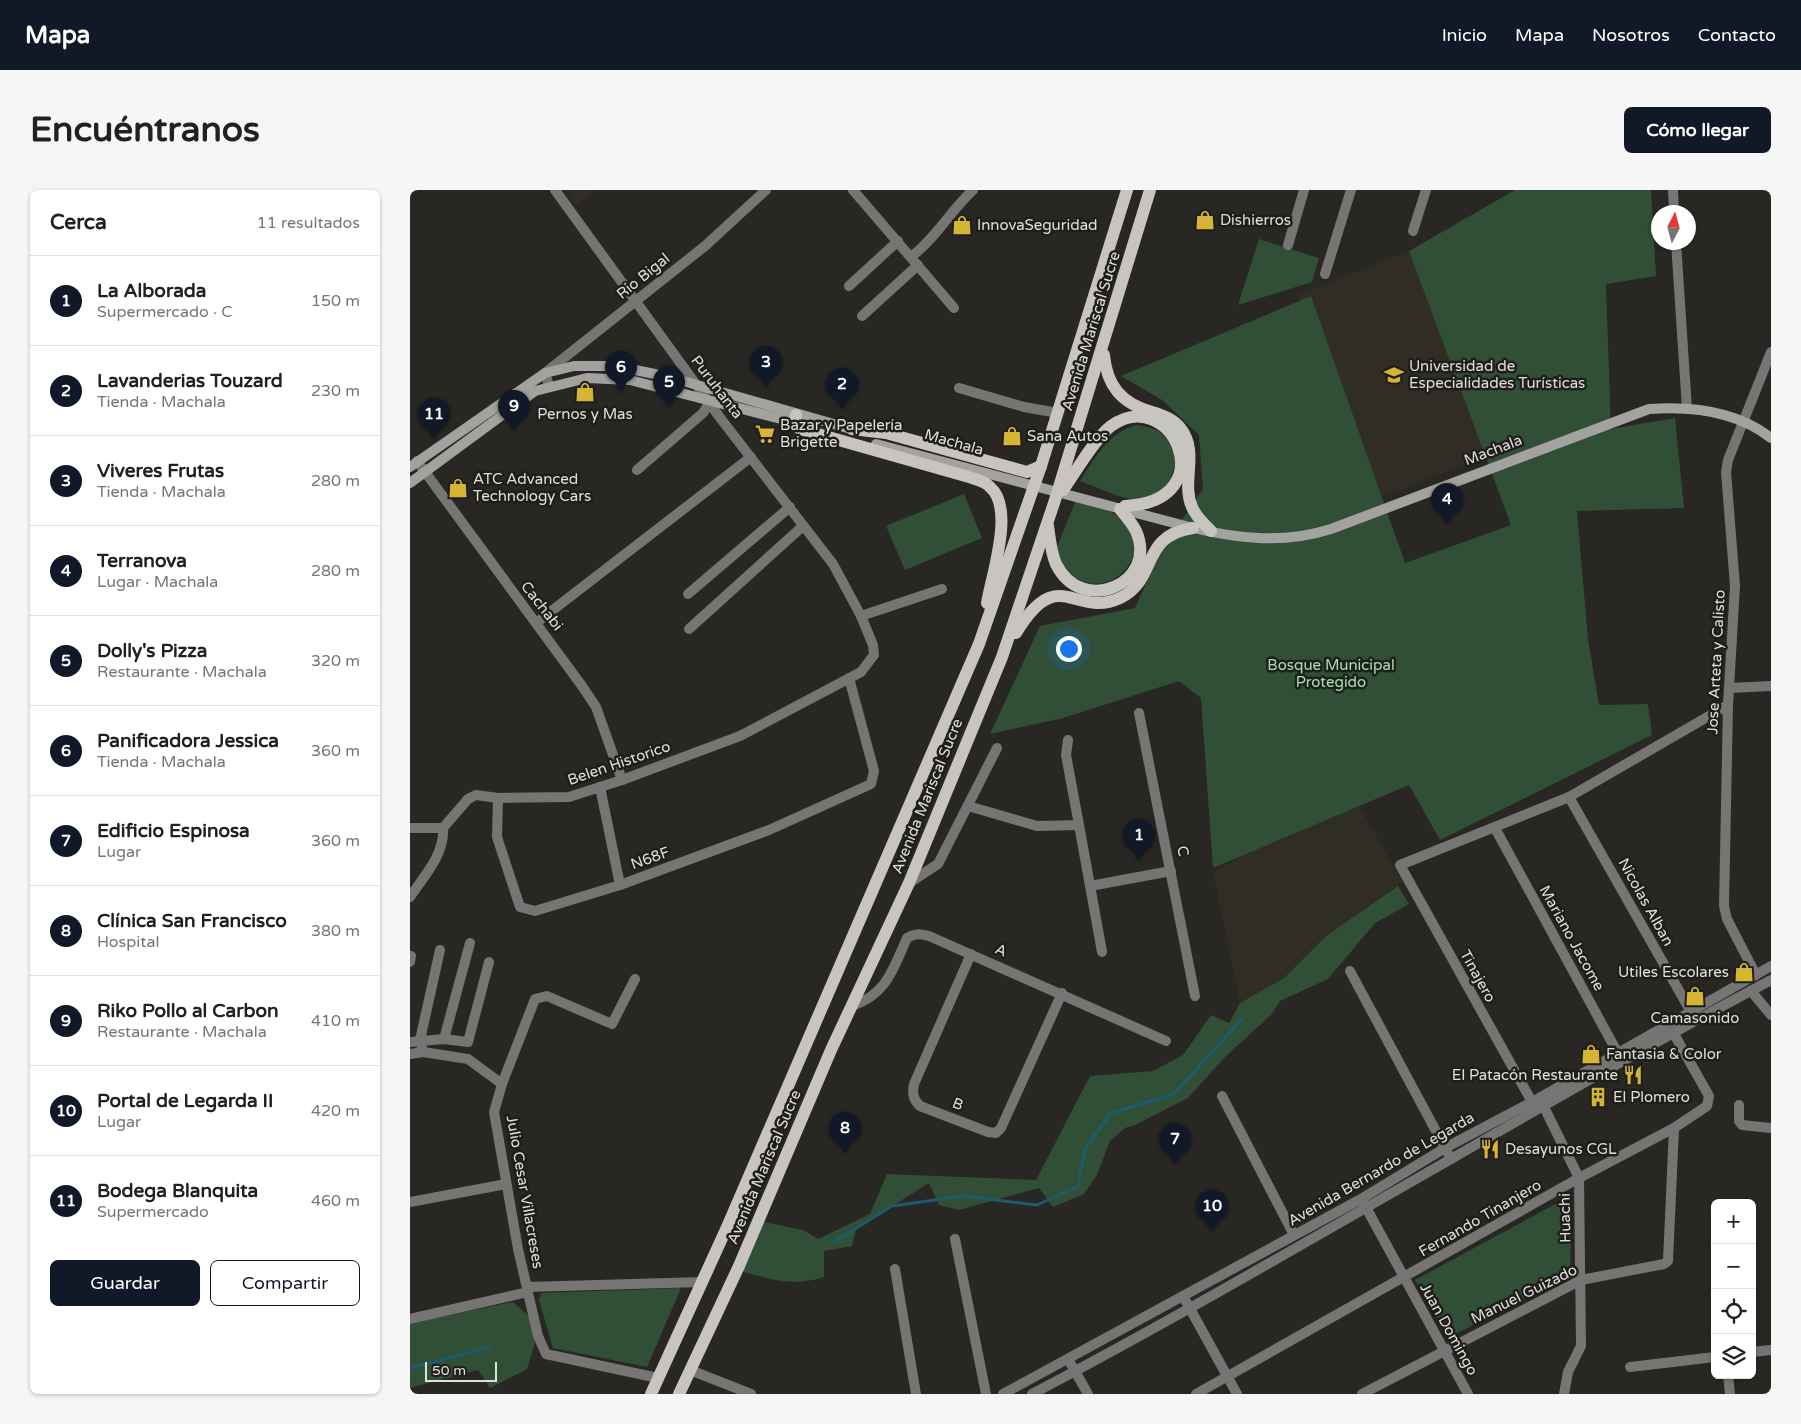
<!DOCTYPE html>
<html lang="es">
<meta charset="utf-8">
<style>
body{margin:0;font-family:"Varela Round",sans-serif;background:#f6f6f6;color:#202124}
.controls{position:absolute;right:15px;bottom:15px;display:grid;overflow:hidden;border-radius:8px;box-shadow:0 1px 4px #0004}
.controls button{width:45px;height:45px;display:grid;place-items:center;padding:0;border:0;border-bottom:1px solid #e0e0e0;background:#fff;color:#202124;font:25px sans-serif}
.compass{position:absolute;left:1241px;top:15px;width:45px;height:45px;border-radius:50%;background:#fff;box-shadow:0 1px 4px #0004;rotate:6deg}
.scale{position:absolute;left:15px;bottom:12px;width:72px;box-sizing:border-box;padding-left:5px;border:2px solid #e0dfdc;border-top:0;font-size:14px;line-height:18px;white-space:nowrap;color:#e0dfdc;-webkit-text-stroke:4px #1f1e1a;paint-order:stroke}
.you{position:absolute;left:658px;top:458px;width:18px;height:18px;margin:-12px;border:4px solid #fff;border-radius:50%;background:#1a73e8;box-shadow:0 0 0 8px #1a73e833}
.badge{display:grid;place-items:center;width:32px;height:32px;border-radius:50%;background:#111827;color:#fff;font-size:16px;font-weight:700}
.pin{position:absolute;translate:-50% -41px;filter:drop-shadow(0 1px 2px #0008)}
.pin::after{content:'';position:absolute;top:26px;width:18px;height:15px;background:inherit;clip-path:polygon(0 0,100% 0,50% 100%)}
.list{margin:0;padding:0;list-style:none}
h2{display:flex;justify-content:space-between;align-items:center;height:65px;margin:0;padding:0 20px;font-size:21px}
h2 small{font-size:16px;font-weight:400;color:#757577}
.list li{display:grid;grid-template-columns:32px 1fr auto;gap:15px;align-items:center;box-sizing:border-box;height:90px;padding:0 20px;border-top:1px solid #e0e0e0}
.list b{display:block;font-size:19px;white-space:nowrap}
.list p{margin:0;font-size:16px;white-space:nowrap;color:#757577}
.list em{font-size:16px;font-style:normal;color:#757577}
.actions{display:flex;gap:10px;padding:15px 20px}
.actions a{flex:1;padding:11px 0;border:1px solid #111827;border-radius:8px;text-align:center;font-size:18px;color:#111827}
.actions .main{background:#111827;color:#fff}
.icon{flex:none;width:28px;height:28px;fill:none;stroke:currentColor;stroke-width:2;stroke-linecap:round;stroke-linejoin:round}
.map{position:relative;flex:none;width:1361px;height:1204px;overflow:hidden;border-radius:8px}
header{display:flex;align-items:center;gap:30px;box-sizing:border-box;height:70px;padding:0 25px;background:#111827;color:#fff}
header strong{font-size:24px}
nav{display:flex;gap:28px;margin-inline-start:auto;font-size:18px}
.intro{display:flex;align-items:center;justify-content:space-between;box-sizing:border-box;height:120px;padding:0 30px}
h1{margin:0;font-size:35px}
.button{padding:12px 22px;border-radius:8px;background:#111827;color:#fff;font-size:18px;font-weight:700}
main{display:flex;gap:30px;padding:0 30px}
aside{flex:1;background:#fff;border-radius:8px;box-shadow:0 1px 4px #0004}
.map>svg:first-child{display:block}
.built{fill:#302e24}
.green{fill:#304f36}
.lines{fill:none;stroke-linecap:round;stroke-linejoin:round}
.stream{stroke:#1b5c6b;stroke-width:3}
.minor{stroke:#777573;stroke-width:10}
.tertiary{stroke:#777573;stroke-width:10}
.secondary{stroke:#a4a29f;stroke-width:10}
.primary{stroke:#c8c4c0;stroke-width:12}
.labels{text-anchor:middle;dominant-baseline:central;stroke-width:5;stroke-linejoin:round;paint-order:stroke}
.poi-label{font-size:15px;fill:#e0dfdc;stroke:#1f1e1a;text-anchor:start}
.street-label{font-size:15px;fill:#e0dfdc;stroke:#1f1e1a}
.park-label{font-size:15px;fill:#a2e2ad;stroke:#1f1e1a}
</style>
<header>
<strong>Mapa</strong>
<nav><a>Inicio</a><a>Mapa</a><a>Nosotros</a><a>Contacto</a></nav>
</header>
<div class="intro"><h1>Encuéntranos</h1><a class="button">Cómo llegar</a></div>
<main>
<aside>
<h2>Cerca<small>11 resultados</small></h2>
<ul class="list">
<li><span class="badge">1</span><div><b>La Alborada</b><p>Supermercado · C</p></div><em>150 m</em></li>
<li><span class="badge">2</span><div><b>Lavanderias Touzard</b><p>Tienda · Machala</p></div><em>230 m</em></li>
<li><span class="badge">3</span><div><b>Viveres Frutas</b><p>Tienda · Machala</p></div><em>280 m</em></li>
<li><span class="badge">4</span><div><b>Terranova</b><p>Lugar · Machala</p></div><em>280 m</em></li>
<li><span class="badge">5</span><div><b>Dolly's Pizza</b><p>Restaurante · Machala</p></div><em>320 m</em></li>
<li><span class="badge">6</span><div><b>Panificadora Jessica</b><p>Tienda · Machala</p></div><em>360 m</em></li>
<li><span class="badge">7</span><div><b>Edificio Espinosa</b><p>Lugar</p></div><em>360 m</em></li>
<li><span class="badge">8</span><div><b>Clínica San Francisco</b><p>Hospital</p></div><em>380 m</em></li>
<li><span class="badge">9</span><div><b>Riko Pollo al Carbon</b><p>Restaurante · Machala</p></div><em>410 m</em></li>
<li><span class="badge">10</span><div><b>Portal de Legarda II</b><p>Lugar</p></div><em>420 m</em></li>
<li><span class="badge">11</span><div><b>Bodega Blanquita</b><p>Supermercado</p></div><em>460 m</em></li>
</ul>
<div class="actions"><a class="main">Guardar</a><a>Compartir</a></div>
</aside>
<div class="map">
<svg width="1361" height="1204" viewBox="0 0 1361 1204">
<rect width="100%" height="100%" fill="#282723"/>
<!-- built -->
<g class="built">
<path d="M154,0H187L166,15Z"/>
<path d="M999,61L1080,265L969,308L888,105Z"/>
<path d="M943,606L993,692L916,746L874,788L830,813L803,682Z"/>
</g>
<!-- green -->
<g class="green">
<path d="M1105,0H1241L1246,86L1196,94L1201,239L1265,228L1274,318L1167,321L1178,449L1189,515L1238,514L1242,545L1030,650L999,595L803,678L791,508L769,491L653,528L580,544L630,436L725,418L751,360L793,299L789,245L752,210L711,186L901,106L995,373L1101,335L999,61Z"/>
<path d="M849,49L909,68L902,92L828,115Z"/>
<path d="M727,235C754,239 757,246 767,270L757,298L726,311L705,305L670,291C685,268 698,242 727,235Z"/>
<path d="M554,304L572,348L495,380L476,336Z"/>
<path d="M666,310C681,315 700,319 712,329C745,354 711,404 675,392C666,389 659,383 652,378L647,357Z"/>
<path d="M988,696L999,714L965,733L918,789L870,811L861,825L815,867L778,908L725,935L715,938L700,951L687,985L674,1004L643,1017L629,998L549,1020L529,1015L519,993L446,1039L442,1056L414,1061V1087C384,1097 359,1089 330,1081L348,1031L393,1040L408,1049L460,1024L477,984L626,990L680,886L743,881L773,865L801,825L819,833L830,813L874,788L916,746Z"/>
<path d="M1162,1005L1160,1085L1038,1148L1005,1090Z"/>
<path d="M271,1098L237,1177L143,1158L129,1110L131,1103Z"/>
<path d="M103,1112L121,1128L125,1153L117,1179L80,1198L68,1180L0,1198V1133Z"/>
</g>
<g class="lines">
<!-- stream -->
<g class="stream">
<path d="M424,1052L482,1016L553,1006L627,1015L667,997L676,957L701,923L764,904L832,829"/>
<path d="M0,1178L80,1157"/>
</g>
<!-- minor -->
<g class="minor">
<path d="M443,0L544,118"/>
<path d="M1263,0L1264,22"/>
<path d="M1003,41L1016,0"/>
<path d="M1266,52L1277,219"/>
<path d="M878,55L894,0"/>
<path d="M502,66C526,48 541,20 563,0"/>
<path d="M915,84L941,0"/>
<path d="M439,96L488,51"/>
<path d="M452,126L508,75"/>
<path d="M139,196L135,183L295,56L356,0"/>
<path d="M549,198L614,217L648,223"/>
<path d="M7,271L172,496L186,517L212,590"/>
<path d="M227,280L293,223L300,212"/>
<path d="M278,404L380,317"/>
<path d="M451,426L532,399"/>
<path d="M126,433L341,267"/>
<path d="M279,439L393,336"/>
<path d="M1319,498L1361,496"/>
<path d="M729,523L785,806"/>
<path d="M190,597L210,695"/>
<path d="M1159,607L1285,829"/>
<path d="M88,608L87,647L110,717L125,721L210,695L359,640L461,594L464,581L439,488"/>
<path d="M558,616L627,636L669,635L656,565L658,550"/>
<path d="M669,635L692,762"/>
<path d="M0,638H33"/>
<path d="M1085,638L1211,869"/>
<path d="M499,693L528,674L587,558"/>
<path d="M680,696L761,681"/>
<path d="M0,707C14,686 35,664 33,638L58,609L66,605L88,608L159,607L212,590L330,546L451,482L464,465L463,455L451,426L423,374L311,229L145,0"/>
<path d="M561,764L504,894C502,904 503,909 510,916L578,942L586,943L591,938L652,803"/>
<path d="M0,772L1,766"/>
<path d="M940,781L1041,969"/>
<path d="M1346,785L1317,729L1314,716L1318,515L1325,396L1316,282L1318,270L1361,162"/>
<path d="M225,789L202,834L137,806L125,809L92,894L84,922L108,1059L128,1146L136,1164L248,1188"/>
<path d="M1341,801L1361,825"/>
<path d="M442,816C477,804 483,779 497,748C505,743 511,744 519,746L756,851"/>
<path d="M34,849L60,753"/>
<path d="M0,852L34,849L58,852L79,772"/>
<path d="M13,862L10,850L30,760"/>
<path d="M0,864L13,862L58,869L92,894"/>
<path d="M812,906L884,1045"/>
<path d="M1122,912L990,675L1159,607L1318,515"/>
<path d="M1133,915L1169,988L1171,1156L1158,1182L1154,1204"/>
<path d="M1329,915V931L1332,935L1361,938"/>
<path d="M0,1012L96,994"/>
<path d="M953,1012L1058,1204"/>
<path d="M545,1049L576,1204"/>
<path d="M485,1079L506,1204"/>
<path d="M117,1097L292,1092"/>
<path d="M773,1106L827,1204"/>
<path d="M0,1129L118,1102"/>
<path d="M1342,1162L1361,1160"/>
<path d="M658,1169L678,1204"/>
<path d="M1220,1177L1305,1167"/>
<path d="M280,1180L341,1204"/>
<path d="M1318,1185L1320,1204"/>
<path d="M786,1204L1169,988L1264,938L1297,916L1299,906L1264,844"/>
<path d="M952,1204L1171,1090L1254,1074L1258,1071L1264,938"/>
</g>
<!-- tertiary -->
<g class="tertiary">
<path d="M593,1204L951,1009L1035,958L1122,912L1361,776"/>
<path d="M622,1204C872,1072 1111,923 1361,790"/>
</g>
<!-- secondary -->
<g class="secondary">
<path d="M466,254L783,338C830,349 874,354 921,339L1239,219C1281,216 1327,221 1361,248"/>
<path d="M0,277L135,183L164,176H206L259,187L448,241"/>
<path d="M0,293L125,201L177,188L220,190L391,234"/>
</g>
<!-- primary -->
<g class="primary">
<path d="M694,165C697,196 711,213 742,222C752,225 764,229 771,239C789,262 771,293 782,317C786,327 794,334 801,341"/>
<path d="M386,225L384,233L390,239L559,287C567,290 575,291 580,297C605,318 582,384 577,413"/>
<path d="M442,239L476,243L617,282L631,276"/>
<path d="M653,300C665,283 685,248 701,236C761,193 816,311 715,316"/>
<path d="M638,336C640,349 641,363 646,374C672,427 749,393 726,341C722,333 716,326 710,319"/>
<path d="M606,443C649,372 664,429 710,408C749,389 729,346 783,338"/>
<path d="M241,1204L318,1035L569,454L631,276L717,0"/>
<path d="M269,1204L329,1076L421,860L499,693L592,467L645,310L740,0"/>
</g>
</g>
<!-- icons -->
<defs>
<symbol id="shop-bare" viewBox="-9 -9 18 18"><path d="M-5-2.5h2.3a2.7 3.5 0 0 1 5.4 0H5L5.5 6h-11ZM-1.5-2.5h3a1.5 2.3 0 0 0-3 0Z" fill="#d6b534" stroke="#1f1e1a" stroke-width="2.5" paint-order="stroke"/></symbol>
<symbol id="university-bare" viewBox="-9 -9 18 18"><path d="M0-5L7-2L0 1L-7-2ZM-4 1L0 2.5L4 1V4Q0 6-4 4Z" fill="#d6b534" stroke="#1f1e1a" stroke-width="2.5" paint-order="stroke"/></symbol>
<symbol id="supermarket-bare" viewBox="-9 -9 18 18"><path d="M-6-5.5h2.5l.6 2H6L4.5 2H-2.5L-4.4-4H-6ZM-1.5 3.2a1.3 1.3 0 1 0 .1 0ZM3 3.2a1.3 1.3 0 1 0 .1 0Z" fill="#d6b534" stroke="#1f1e1a" stroke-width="2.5" paint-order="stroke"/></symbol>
<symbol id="restaurant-bare" viewBox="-9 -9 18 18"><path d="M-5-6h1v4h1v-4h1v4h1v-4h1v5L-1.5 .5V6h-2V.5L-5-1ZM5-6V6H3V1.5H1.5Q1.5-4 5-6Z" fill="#d6b534" stroke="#1f1e1a" stroke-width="2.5" paint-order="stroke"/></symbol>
<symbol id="building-bare" viewBox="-9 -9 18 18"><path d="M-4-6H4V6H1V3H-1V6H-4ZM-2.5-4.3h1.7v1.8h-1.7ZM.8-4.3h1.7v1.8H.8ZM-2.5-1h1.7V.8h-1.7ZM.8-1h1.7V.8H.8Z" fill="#d6b534" stroke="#1f1e1a" stroke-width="2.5" paint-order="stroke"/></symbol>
</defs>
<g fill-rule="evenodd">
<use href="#shop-bare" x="781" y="16" width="28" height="28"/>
<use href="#shop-bare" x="538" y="21" width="28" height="28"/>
<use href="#university-bare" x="970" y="171" width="28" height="28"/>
<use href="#shop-bare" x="161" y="188" width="28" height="28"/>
<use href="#supermarket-bare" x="341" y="230" width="28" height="28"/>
<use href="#shop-bare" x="588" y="232" width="28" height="28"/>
<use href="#shop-bare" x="34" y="284" width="28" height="28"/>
<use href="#shop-bare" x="1320" y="768" width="28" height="28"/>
<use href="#shop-bare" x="1271" y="792" width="28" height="28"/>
<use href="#shop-bare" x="1167" y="850" width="28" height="28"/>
<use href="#restaurant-bare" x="1209" y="871" width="28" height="28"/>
<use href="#building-bare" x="1174" y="893" width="28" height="28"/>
<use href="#restaurant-bare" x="1066" y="945" width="28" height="28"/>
</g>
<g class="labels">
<!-- poi labels -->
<g class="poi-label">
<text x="810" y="30">Dishierros</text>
<text x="567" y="35">InnovaSeguridad</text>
<text x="999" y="176">Universidad de<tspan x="999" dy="17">Especialidades Turísticas</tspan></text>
<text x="175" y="224" text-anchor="middle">Pernos y Mas</text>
<text x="370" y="235">Bazar y Papelería<tspan x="370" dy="17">Brigette</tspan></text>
<text x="617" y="246">Sana Autos</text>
<text x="63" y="289">ATC Advanced<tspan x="63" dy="17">Technology Cars</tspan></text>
<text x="1319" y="782" text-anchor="end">Utiles Escolares</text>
<text x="1285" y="828" text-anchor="middle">Camasonido</text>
<text x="1196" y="864">Fantasia &amp; Color</text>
<text x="1208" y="885" text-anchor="end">El Patacón Restaurante</text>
<text x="1203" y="907">El Plomero</text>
<text x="1095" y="959">Desayunos CGL</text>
</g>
<!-- street labels -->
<g class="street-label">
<text transform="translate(233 86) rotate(-39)">Rio Bigal</text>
<text transform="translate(681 141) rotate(-73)">Avenida Mariscal Sucre</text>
<text transform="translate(307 197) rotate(53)">Puruhanta</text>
<text transform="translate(544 252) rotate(16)">Machala</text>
<text transform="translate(1083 260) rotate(-21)">Machala</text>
<text transform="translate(132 416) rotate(52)">Cachabi</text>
<text transform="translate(1306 472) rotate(-87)">Jose Arteta y Calisto</text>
<text transform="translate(209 573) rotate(-19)">Belen Historico</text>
<text transform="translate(517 606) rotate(-68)">Avenida Mariscal Sucre</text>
<text transform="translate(773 661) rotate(78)">C</text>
<text transform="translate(240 668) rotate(-20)">N68F</text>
<text transform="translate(1236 712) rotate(61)">Nicolas Alban</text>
<text transform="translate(1162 748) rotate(61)">Mariano Jacome</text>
<text transform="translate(591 760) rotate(23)">A</text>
<text transform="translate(1068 786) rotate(61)">Tinajero</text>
<text transform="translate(548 914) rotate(21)">B</text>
<text transform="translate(354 977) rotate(-67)">Avenida Mariscal Sucre</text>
<text transform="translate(971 979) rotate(-30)">Avenida Bernardo de Legarda</text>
<text transform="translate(115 1002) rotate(80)">Julio Cesar Villacreses</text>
<text transform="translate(1070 1028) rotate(-30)">Fernando Tinanjero</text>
<text transform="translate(1155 1028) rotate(-91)">Huachi</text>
<text transform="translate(1114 1104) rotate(-26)">Manuel Guizado</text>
<text transform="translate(1039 1139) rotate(61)">Juan Domingo</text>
</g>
<!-- park labels -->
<g class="park-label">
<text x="921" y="475">Bosque Municipal<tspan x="921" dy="17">Protegido</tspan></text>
</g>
</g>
</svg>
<div class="controls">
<button>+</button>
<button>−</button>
<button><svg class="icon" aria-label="locate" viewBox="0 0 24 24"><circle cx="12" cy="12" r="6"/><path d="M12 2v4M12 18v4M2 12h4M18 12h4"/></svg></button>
<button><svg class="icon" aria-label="layers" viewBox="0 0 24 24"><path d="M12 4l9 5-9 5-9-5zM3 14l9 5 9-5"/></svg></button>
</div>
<svg class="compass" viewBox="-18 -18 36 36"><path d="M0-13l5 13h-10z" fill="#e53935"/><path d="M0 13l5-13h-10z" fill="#757577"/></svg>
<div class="scale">50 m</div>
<div class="you"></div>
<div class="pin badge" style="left:729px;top:670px">1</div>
<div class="pin badge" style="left:432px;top:219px">2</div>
<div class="pin badge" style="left:356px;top:197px">3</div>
<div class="pin badge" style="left:1037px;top:334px">4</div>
<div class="pin badge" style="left:259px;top:217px">5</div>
<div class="pin badge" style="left:211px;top:202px">6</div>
<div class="pin badge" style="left:765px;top:974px">7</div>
<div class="pin badge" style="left:435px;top:963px">8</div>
<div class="pin badge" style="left:104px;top:241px">9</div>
<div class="pin badge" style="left:802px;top:1041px">10</div>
<div class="pin badge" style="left:24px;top:249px">11</div>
</div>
</main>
